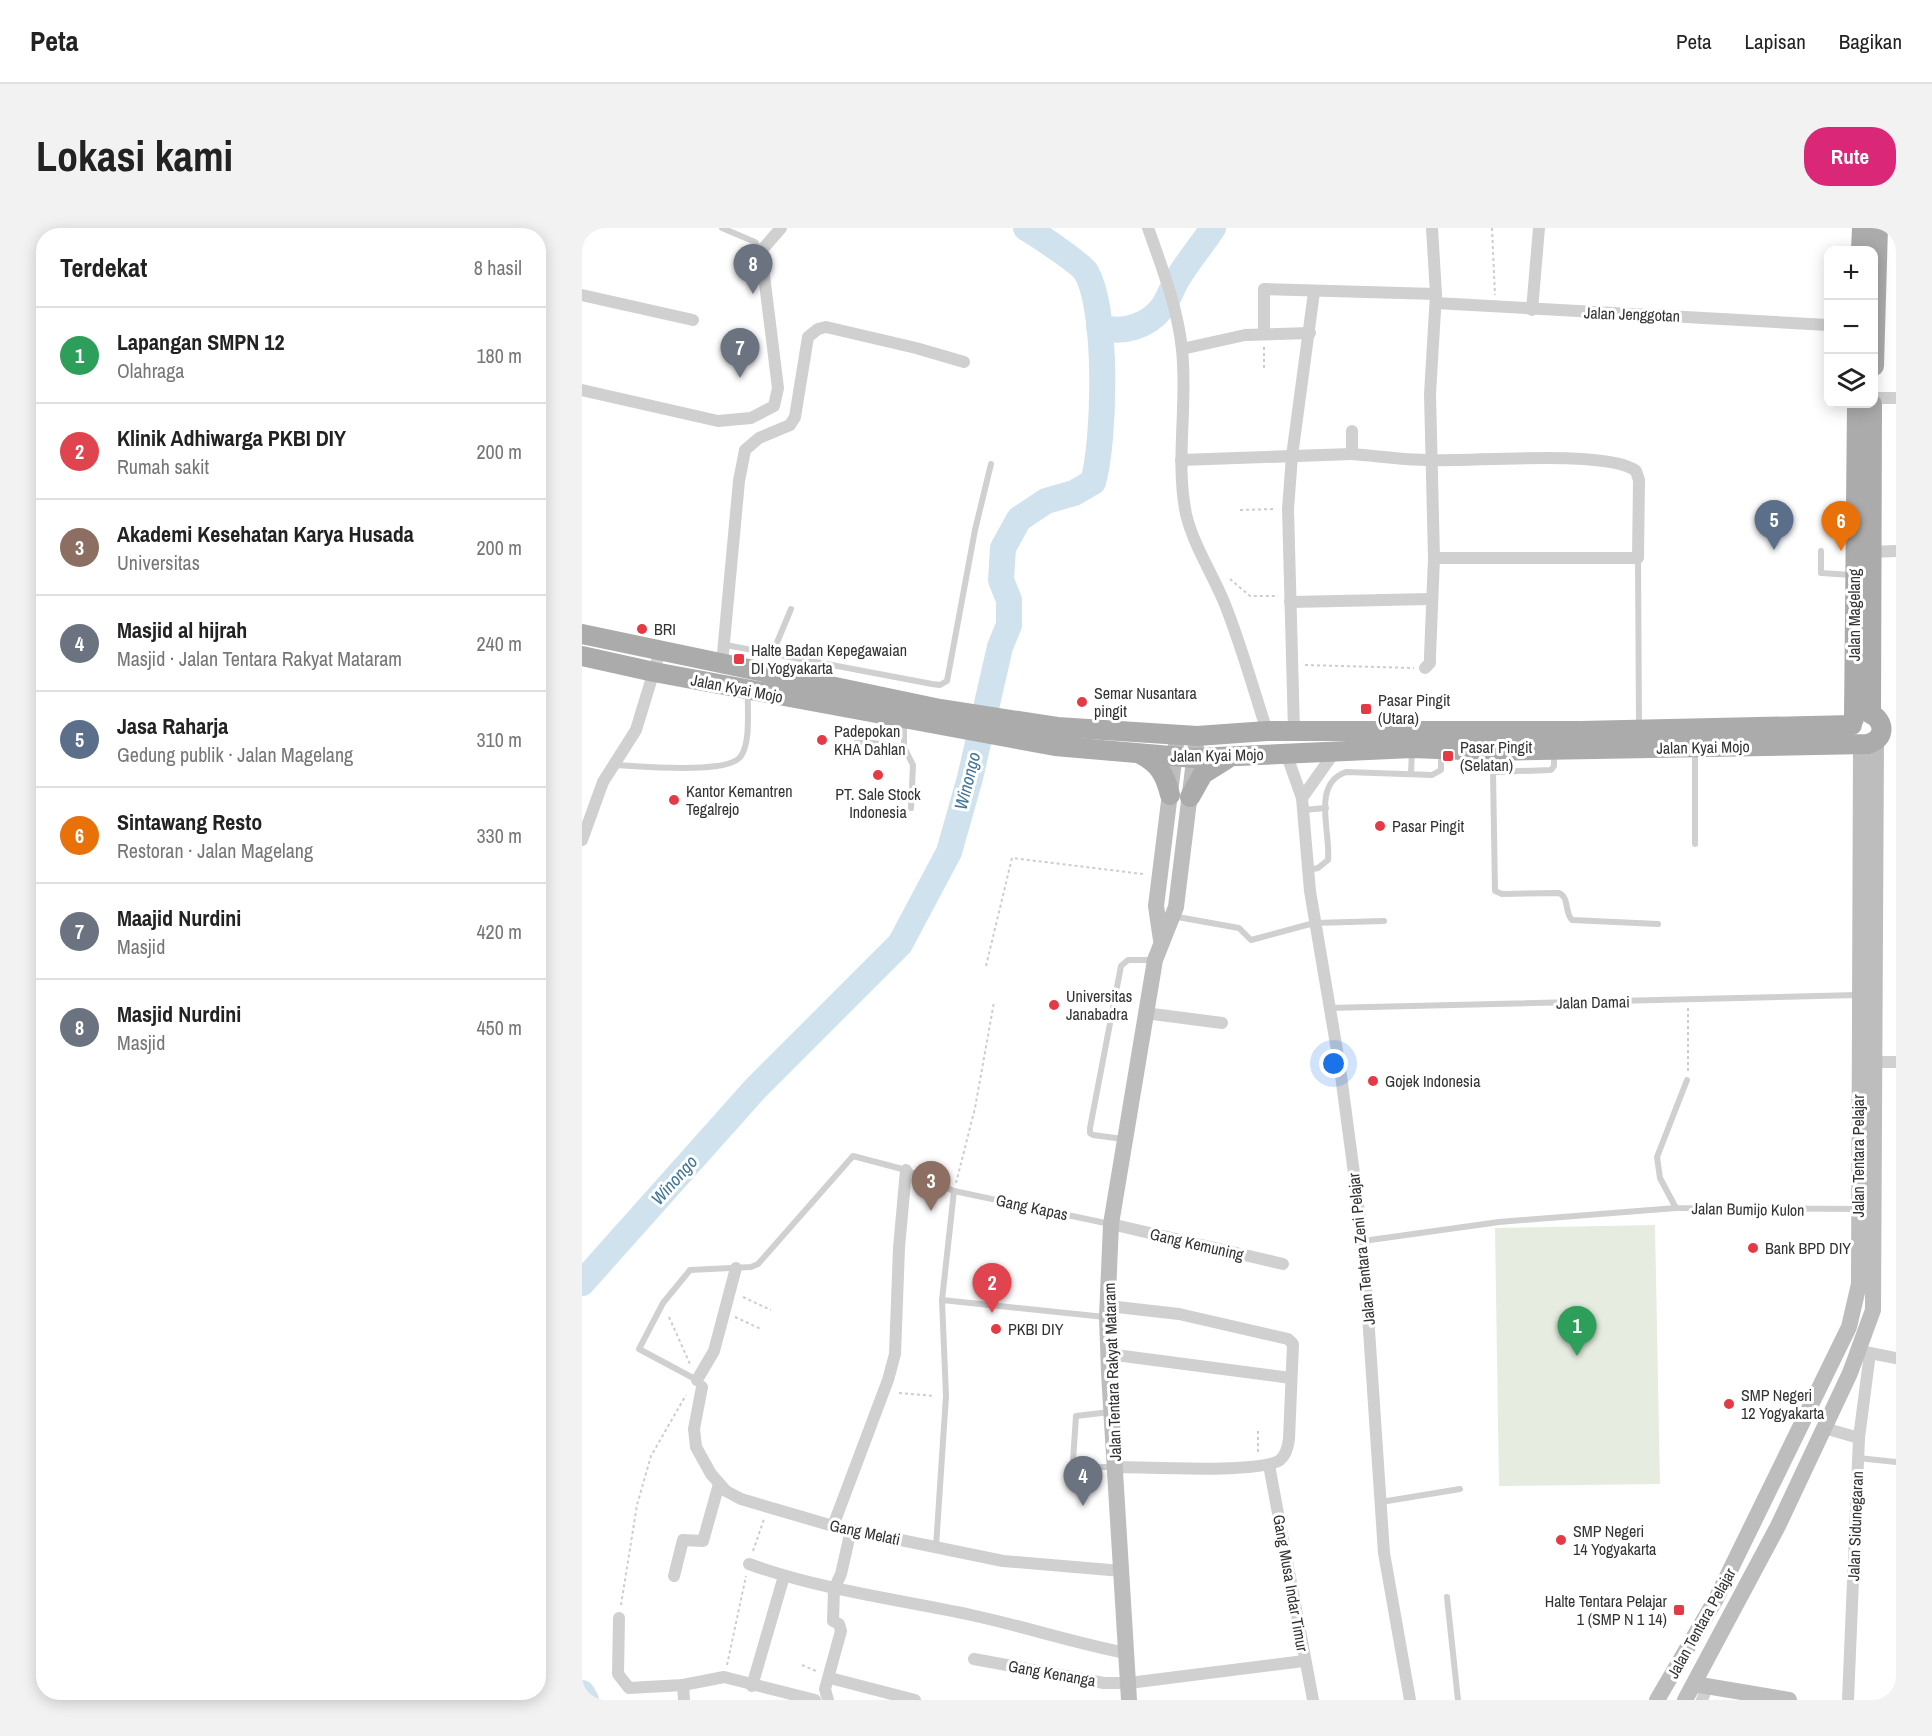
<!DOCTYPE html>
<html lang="id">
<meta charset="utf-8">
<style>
body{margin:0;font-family:"Archivo Narrow",sans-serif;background:#f2f2f2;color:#222}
.controls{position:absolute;right:18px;top:18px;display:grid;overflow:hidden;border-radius:12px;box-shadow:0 3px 15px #0003}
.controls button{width:54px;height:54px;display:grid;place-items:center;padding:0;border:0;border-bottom:2px solid #e0e0e0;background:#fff;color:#222;font:30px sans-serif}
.you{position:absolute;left:752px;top:836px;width:21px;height:21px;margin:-15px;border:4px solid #fff;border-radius:50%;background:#1a73e8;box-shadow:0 0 0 9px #1a73e833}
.badge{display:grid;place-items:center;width:39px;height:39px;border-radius:50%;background:#db2777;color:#fff;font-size:20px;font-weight:700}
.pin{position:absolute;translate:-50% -50px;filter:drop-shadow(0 2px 3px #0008)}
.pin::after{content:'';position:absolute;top:32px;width:21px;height:18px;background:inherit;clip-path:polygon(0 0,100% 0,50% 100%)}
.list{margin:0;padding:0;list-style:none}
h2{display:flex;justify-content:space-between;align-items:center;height:78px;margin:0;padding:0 24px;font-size:26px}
h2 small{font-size:20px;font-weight:400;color:#767676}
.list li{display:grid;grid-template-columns:39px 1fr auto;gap:18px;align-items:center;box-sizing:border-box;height:96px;padding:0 24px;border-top:2px solid #e0e0e0}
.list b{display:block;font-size:22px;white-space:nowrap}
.list p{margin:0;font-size:20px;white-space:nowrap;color:#767676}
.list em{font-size:20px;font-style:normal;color:#767676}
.icon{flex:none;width:33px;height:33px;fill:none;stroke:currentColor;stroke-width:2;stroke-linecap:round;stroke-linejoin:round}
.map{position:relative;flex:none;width:1314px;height:1472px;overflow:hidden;border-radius:24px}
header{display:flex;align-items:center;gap:36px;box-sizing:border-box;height:84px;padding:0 30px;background:#fff;border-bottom:2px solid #e0e0e0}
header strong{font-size:28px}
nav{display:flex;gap:33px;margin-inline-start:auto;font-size:21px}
.intro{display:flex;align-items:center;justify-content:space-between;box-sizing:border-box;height:144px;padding:0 36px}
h1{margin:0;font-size:42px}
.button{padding:15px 27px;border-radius:24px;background:#db2777;color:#fff;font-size:21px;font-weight:700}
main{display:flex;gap:36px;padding:0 36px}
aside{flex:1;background:#fff;border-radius:24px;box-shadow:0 3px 15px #0003}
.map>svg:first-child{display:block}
.green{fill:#e6ecdf}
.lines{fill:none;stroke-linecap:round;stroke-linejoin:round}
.river{stroke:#cfe2ee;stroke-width:26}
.path{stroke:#cdcdcd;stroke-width:2;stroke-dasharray:3 3;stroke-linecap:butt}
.lane{stroke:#d0d0d0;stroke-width:6}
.street{stroke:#d0d0d0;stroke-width:12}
.secondary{stroke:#bdbdbd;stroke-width:16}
.primary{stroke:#ababab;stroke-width:20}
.poi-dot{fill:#e63946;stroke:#fff;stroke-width:2}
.labels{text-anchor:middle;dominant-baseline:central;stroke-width:6;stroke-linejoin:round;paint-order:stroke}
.street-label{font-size:16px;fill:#333;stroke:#fff}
.poi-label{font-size:16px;fill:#333;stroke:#fff;text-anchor:start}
.water-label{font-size:18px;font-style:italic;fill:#3f7597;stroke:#fff}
</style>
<header>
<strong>Peta</strong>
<nav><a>Peta</a><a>Lapisan</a><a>Bagikan</a></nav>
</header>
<div class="intro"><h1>Lokasi kami</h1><a class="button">Rute</a></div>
<main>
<aside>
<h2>Terdekat<small>8 hasil</small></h2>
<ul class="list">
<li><span class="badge" style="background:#2e9e5b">1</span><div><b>Lapangan SMPN 12</b><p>Olahraga</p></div><em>180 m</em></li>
<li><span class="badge" style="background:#e0444e">2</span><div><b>Klinik Adhiwarga PKBI DIY</b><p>Rumah sakit</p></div><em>200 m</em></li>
<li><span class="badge" style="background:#8d6e63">3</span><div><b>Akademi Kesehatan Karya Husada</b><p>Universitas</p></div><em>200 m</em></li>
<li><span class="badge" style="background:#6b7280">4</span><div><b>Masjid al hijrah</b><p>Masjid · Jalan Tentara Rakyat Mataram</p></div><em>240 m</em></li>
<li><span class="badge" style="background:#5c6f8a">5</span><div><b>Jasa Raharja</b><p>Gedung publik · Jalan Magelang</p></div><em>310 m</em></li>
<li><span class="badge" style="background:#e8710a">6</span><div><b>Sintawang Resto</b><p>Restoran · Jalan Magelang</p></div><em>330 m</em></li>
<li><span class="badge" style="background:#6b7280">7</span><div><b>Maajid Nurdini</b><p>Masjid</p></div><em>420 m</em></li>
<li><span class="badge" style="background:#6b7280">8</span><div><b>Masjid Nurdini</b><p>Masjid</p></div><em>450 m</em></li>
</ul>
</aside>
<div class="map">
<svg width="1314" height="1472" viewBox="0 0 1314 1472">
<rect width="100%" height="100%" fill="#fff"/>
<!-- green -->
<path class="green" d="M1073,997L1078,1256L917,1258L913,1000Z"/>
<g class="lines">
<!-- river -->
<g class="river">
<path d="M517,99C540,106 565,99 580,80C587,71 590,59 596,50C606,33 620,17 631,0"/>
<path d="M0,1055L174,860L318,716L367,624L388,550L418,419L427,397V372L419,352L421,320L437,291L464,273L492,265L511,254C523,213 526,81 504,44C498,35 456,7 444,0"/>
<path d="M0,1465L4,1472"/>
</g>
<!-- path -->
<g class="path">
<path d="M910,0L913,67"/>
<path d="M682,140V119"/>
<path d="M658,282L694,281"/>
<path d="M648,351L668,368H696"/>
<path d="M723,437L832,440"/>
<path d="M404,738L430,630L561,646"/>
<path d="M1106,843V780"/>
<path d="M374,955L393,880L412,774"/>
<path d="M161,1069L189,1082"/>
<path d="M87,1089L108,1136"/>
<path d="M153,1089L179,1101"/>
<path d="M317,1165L353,1168"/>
<path d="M676,1224V1202"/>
<path d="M171,1323L182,1291"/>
<path d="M39,1377L55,1277L69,1228L104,1167"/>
<path d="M145,1437L164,1348"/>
<path d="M220,1437L234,1443"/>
</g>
<!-- lane -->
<g class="lane">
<path d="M140,0L173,14L179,23"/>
<path d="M1239,323V345L1270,347"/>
<path d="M1056,330L1057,500"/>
<path d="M144,417L350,456L358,457L365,453L393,302L409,236"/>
<path d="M191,424L209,381"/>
<path d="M322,493V519L331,537L329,580"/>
<path d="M275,513L322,519"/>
<path d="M1113,521V616"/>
<path d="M908,527L911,544L913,663L920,666L977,665C988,670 982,684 990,692L1076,696"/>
<path d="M33,537C56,538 147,547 159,528C169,513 165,482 166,464"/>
<path d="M911,544L969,542L972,538V523"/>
<path d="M829,546L830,522"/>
<path d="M721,582L744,580"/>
<path d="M726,642L736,640L746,632C749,604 729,556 764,544L850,547L859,542V525"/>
<path d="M590,688L657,700L669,712L732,695L802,693"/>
<path d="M746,780L1275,767"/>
<path d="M1105,852L1075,929L1078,950L1094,980L1275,981"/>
<path d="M541,911L511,907L508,905V900L539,738L546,732H571"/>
<path d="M781,1013L917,994L1094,980"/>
<path d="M360,1072L523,1089"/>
<path d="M115,1152L57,1121L81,1075L108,1042L169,1039L176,1036L271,928L324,942L372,963L528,996"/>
<path d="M528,1184L494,1188L491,1233L497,1239H532"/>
<path d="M1276,1230L1314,1234"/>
<path d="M799,1274L878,1261"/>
<path d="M354,1319L364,1168L360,1072L372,963"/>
<path d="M865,1369L876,1472"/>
</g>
<!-- street -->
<g class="street">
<path d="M566,0C580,39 596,81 600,122C606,177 593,232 604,286C611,316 630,345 642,374C659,416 671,460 685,503"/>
<path d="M0,67L111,92"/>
<path d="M854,75L1246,97"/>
<path d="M950,82L957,0"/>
<path d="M682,106V61L854,66"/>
<path d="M600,121L663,107L728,105"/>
<path d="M0,162L136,193L169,190L192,178L196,160L179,23L199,0"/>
<path d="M1292,170H1314"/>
<path d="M770,226C796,228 822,232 848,232C889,234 1026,221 1054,243L1057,252L1056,330H852"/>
<path d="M599,232L770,226V203"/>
<path d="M1289,324L1314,323"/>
<path d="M708,374L849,371"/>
<path d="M140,436L157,253L163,222L177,210L208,197L213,189L226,109L236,101L244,99L334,120L382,134"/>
<path d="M843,440L848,435V428L852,330L848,166L854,66L850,0"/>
<path d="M712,503L706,281L710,228L732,64"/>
<path d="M704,525L720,570L728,663L758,840L781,1013L802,1325L828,1472"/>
<path d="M720,570L754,522"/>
<path d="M0,612L21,554L54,502L78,423"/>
<path d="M563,785L640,795"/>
<path d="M1291,834H1314"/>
<path d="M529,996L701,1036"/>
<path d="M526,1078L597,1086L706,1111L711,1116L707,1211C706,1219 704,1227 698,1232C679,1246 563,1239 533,1239"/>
<path d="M1283,1124L1314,1130"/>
<path d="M526,1126L709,1150"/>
<path d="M115,1152L132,1123L154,1040"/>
<path d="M120,1159L112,1201L114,1219L129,1246L144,1263L159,1271L251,1298L421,1333L540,1343"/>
<path d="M1242,1200L1277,1210"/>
<path d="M687,1237L731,1472"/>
<path d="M251,1298L306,1152L313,1126L317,1020L324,942"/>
<path d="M167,1336C239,1362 314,1371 389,1387C441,1398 492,1415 544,1425"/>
<path d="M92,1348L101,1312L121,1313L137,1256"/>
<path d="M37,1390L36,1446L47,1460L101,1457L142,1449L233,1472"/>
<path d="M392,1431L522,1455H547L722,1433"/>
<path d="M248,1450L333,1472"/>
<path d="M101,1457L102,1472"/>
<path d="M170,1458L202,1348"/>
<path d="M246,1472L243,1461L259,1403L257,1396L251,1393L252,1361L259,1346L269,1302"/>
<path d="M1120,1472L1125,1459"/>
<path d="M1266,1472L1277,1210L1288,1125"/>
</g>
<!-- secondary -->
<g class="secondary">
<path d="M579,712L574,678L594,517"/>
<path d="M1112,1456L1207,1472"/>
<path d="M547,1472L527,1145L525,1089L529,996L573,732L594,679L615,508"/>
<path d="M1075,1472L1134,1371L1267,1099L1277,1056L1279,515"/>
<path d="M1103,1472L1196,1298L1268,1145L1291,1082L1294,513"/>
</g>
<!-- primary -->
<g class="primary">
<path d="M1279,22L1280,0"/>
<path d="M1292,138L1296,0"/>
<path d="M0,406L358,481L475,499L615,508L685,503H998L1270,497"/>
<path d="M0,428L72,444L473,518L612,530L830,520L908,523L1286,516C1304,511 1303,493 1289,486"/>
<path d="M1289,486L1290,176"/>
<path d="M1272,491L1275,176"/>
<path d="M558,526C577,536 583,546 588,567"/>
<path d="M608,569L621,546L645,531"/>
</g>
</g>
<!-- markers -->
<g class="poi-dot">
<circle cx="60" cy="401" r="6"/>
<rect x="151" y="425" width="12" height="12" rx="3"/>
<circle cx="500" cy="474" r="6"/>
<rect x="778" y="475" width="12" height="12" rx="3"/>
<circle cx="240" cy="512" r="6"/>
<rect x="860" y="522" width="12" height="12" rx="3"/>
<circle cx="296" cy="547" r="6"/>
<circle cx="92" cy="572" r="6"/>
<circle cx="798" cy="598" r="6"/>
<circle cx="472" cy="777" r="6"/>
<circle cx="791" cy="853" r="6"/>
<circle cx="1171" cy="1020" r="6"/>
<circle cx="414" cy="1101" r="6"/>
<circle cx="1147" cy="1176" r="6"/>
<circle cx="979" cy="1312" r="6"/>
<rect x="1091" y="1376" width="12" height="12" rx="3"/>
</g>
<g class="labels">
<!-- street labels -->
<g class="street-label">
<text transform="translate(1050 86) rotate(2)">Jalan Jenggotan</text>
<text transform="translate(1272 387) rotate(-90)">Jalan Magelang</text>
<text transform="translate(155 460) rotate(11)">Jalan Kyai Mojo</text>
<text transform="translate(1121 519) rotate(-1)">Jalan Kyai Mojo</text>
<text transform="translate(635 527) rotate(-1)">Jalan Kyai Mojo</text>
<text transform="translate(1011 774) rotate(-1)">Jalan Damai</text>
<text transform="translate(1276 928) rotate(-90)">Jalan Tentara Pelajar</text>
<text transform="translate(450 979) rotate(12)">Gang Kapas</text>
<text transform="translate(1166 981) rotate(1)">Jalan Bumijo Kulon</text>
<text transform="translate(615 1016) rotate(13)">Gang Kemuning</text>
<text transform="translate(779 1021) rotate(-96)">Jalan Tentara Zeni Pelajar</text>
<text transform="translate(530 1144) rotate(-92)">Jalan Tentara Rakyat Mataram</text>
<text transform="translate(1273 1298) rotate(-88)">Jalan Sidunegaran</text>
<text transform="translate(283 1304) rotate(12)">Gang Melati</text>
<text transform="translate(709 1355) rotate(80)">Gang Musa Indar Timur</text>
<text transform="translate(1119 1395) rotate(-61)">Jalan Tentara Pelajar</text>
<text transform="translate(470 1445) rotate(10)">Gang Kenanga</text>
</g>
<!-- poi labels -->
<g class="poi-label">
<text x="72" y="401">BRI</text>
<text x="169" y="422">Halte Badan Kepegawaian<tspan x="169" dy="18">DI Yogyakarta</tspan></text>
<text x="512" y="465">Semar Nusantara<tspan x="512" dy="18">pingit</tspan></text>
<text x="796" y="472">Pasar Pingit<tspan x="796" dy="18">(Utara)</tspan></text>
<text x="252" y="503">Padepokan<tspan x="252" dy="18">KHA Dahlan</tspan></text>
<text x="878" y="519">Pasar Pingit<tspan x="878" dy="18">(Selatan)</tspan></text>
<text x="104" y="563">Kantor Kemantren<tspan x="104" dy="18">Tegalrejo</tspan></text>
<text x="296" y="566" text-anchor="middle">PT. Sale Stock<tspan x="296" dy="18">Indonesia</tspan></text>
<text x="810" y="598">Pasar Pingit</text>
<text x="484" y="768">Universitas<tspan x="484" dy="18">Janabadra</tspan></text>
<text x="803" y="853">Gojek Indonesia</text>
<text x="1183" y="1020">Bank BPD DIY</text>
<text x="426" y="1101">PKBI DIY</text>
<text x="1159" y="1167">SMP Negeri<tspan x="1159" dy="18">12 Yogyakarta</tspan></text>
<text x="991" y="1303">SMP Negeri<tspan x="991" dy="18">14 Yogyakarta</tspan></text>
<text x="1085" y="1373" text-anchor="end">Halte Tentara Pelajar<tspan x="1085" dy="18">1 (SMP N 1 14)</tspan></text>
</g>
<!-- water labels -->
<g class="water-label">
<text transform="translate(385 553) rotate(-76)">Winongo</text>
<text transform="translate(92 952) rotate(-48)">Winongo</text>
</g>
</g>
</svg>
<div class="controls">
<button>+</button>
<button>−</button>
<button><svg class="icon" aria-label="layers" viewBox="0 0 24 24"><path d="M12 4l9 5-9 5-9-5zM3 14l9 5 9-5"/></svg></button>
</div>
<div class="you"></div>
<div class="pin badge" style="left:995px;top:1128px;background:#2e9e5b">1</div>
<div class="pin badge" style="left:410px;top:1085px;background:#e0444e">2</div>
<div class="pin badge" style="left:349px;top:983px;background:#8d6e63">3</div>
<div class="pin badge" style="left:501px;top:1278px;background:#6b7280">4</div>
<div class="pin badge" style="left:1192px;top:322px;background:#5c6f8a">5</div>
<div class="pin badge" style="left:1259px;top:323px;background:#e8710a">6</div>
<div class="pin badge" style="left:158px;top:150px;background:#6b7280">7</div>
<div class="pin badge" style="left:171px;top:66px;background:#6b7280">8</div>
</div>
</main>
